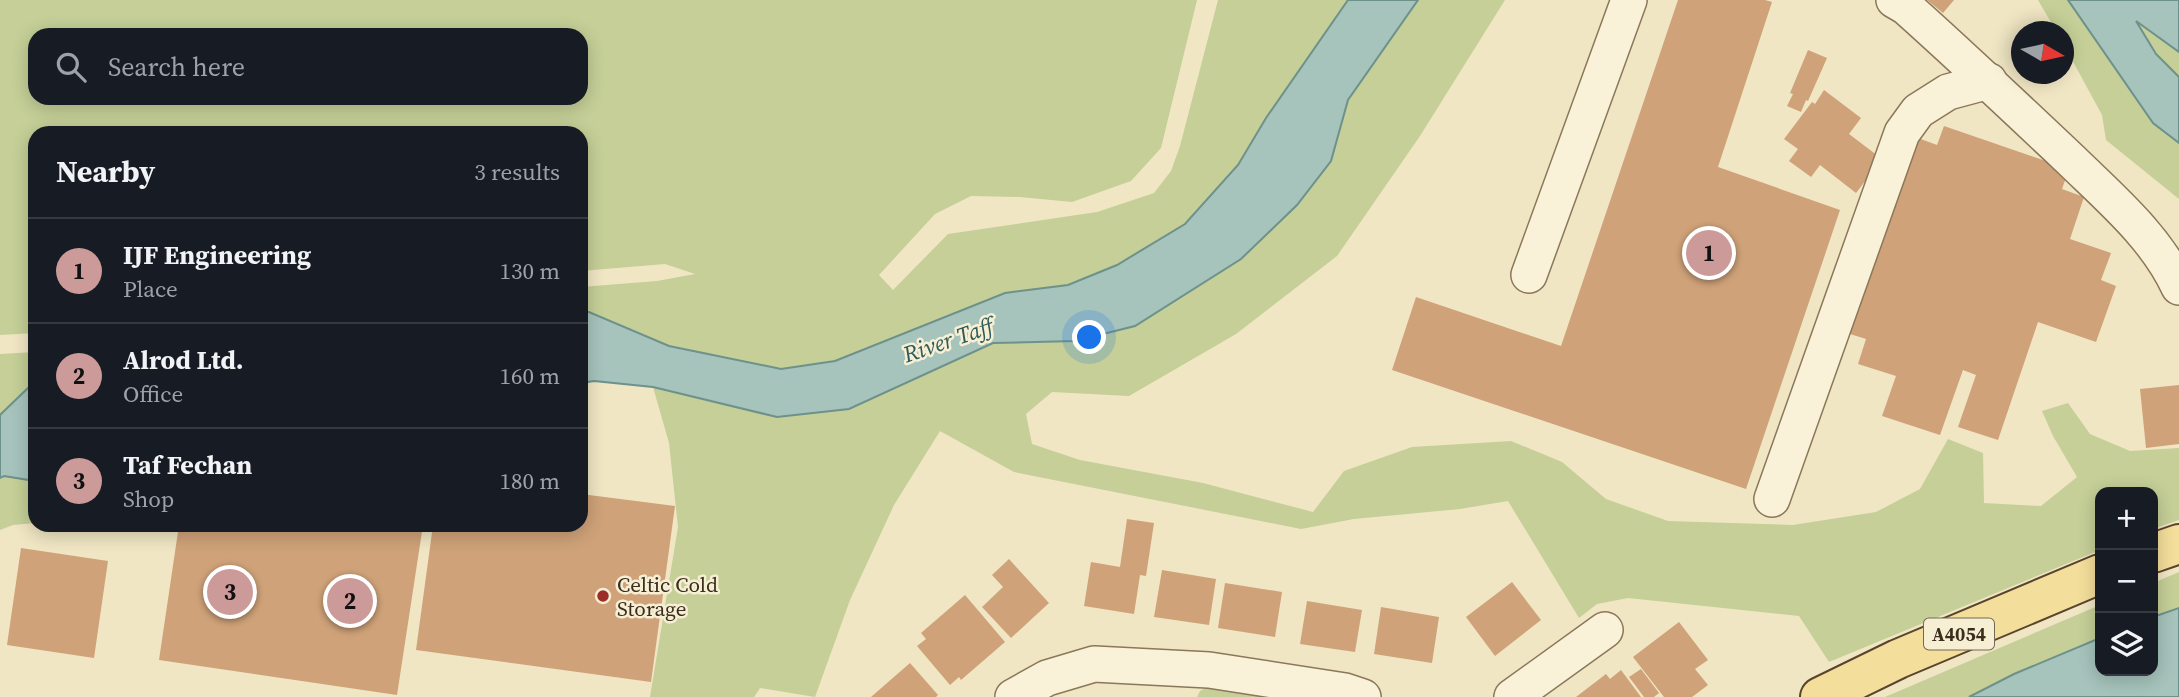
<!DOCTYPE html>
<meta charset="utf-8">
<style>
body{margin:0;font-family:"Source Serif 4",serif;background:#242831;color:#f1f3f6}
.controls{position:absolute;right:21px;bottom:21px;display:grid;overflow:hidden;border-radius:14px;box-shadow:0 4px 18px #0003}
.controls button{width:63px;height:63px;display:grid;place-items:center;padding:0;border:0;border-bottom:2px solid #363941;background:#171b24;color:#f1f3f6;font:35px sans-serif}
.compass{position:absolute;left:2011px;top:21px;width:63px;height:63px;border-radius:50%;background:#171b24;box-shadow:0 4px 18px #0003;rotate:99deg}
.you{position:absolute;left:1090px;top:338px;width:24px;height:24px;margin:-18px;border:5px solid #fff;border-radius:50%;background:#1a73e8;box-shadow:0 0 0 10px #1a73e833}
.badge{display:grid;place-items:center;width:46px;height:46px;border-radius:50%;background:#cb9a99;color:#111;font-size:23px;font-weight:700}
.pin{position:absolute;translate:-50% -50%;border:4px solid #fff;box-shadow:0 2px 7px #0006}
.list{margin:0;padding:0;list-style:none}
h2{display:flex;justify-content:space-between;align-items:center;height:91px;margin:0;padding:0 28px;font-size:30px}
h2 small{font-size:23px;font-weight:400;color:#9ea1a6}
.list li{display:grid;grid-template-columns:46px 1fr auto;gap:21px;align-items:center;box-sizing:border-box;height:105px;padding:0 28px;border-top:2px solid #363941}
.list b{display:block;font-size:26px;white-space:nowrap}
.list p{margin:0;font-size:23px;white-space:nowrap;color:#9ea1a6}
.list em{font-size:23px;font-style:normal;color:#9ea1a6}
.icon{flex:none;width:38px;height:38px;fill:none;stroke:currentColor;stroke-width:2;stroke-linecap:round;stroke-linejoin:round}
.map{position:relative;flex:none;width:2179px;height:697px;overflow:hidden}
.search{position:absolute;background:#171b24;box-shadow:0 4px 18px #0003;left:28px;top:28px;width:560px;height:77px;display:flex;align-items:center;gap:18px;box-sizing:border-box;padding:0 24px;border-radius:21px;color:#9ea1a6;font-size:26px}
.panel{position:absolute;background:#171b24;box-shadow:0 4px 18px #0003;left:28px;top:126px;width:560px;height:406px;border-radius:21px}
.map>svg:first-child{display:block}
.green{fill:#c5cf97;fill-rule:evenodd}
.water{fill:#a6c3bc;stroke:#6c928b;stroke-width:2}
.building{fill:#cfa279}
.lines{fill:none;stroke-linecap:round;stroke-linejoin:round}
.minor-casing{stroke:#8b775a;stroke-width:38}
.major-casing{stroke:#59452e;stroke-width:42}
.minor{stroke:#faf2d8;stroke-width:35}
.major{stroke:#f4de9b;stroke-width:38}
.poi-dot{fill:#9d2e27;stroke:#f7efd4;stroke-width:2.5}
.labels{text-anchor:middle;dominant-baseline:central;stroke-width:5;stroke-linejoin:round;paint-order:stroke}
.shield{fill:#f7efd4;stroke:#736855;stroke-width:2}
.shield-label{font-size:19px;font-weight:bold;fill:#3b2e1e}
.poi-label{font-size:21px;fill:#3b2e1e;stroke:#f7efd4;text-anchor:start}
.water-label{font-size:23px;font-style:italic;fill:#2d5b5b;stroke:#f7efd4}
</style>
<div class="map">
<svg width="2179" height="697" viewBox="0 0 2179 697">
<rect width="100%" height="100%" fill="#f0e6c4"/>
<!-- green -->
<g class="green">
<path d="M0,0H1197L1161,148L1131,181L1072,202L1020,197L971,196L935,214L879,275L893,290L948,234L1097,212L1154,193L1171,171L1180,146L1218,0H1348L1266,118L1238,165L1185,224L1117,265L1068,285L1005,293L835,361L781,369L669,346L589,312L581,313V287L657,281L695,274L665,264L581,271V133H35V333L0,335ZM35,35H581V98H35Z"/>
<path d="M1418,0H1505L1420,136L1337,256L1236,334L1129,396L1052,392L1026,414L1032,444L1080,460L1203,483L1313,512L1344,471L1412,447L1511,441L1562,462L1606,499L1668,521L1793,525L1876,512L1920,489L1948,439L1983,453L1984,503L2041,506L2077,477L2053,436L2042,411L2068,403L2090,434L2130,451L2179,448V520L2153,529V492H2100V550L1829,662L1799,616L1628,598L1597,604L1579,618L1508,501L1460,509L1354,519L1301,529L1014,472L940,431L894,505L850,600L815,697L760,688L754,697H650L678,527L669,443L653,387L777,417L849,409L993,343L1075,341L1331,161L1348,100Z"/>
<path d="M2038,0H2068L2153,123L2179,143V199L2106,140L2102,115L2064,45V32L2056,31Z"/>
<path d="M2135,19L2179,52V77L2156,54Z"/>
<path d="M35,352V387L28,388L0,415V354Z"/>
<path d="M4,476L35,481V523L13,525L0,530V478Z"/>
<path d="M2179,572V697H1885L2100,605V671H2153V583Z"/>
<path d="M1211,685L1298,697H1197L1200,691Z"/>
</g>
<!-- water -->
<g class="water">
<path d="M1348,0H1418L1348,100L1331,161L1297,205L1241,259L1135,326L1075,341L993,343L849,409L777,417L653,387L594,381L581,383V313L589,312L669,346L781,369L835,361L1005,293L1068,285L1117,265L1185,224L1238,165L1266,118Z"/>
<path d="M2068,0H2179V52L2136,21L2156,54L2179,77V143L2153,123Z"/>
<path d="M35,387V481L4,476L0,478V415L28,388Z"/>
<path d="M2179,608V697H1969L2014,674L2100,638V671H2153V617Z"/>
</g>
<!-- building -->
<g class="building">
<path d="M1678,0H1765L1772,2L1718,167L1840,210L1746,489L1392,370L1416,297L1561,346Z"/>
<path d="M1927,0H1954L1943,13Z"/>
<path d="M1808,50L1827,58L1808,101L1806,100L1801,112L1787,106L1793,94L1790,93Z"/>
<path d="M1824,90L1861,118L1849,134L1882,159L1856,193L1820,165L1811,177L1789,161L1798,149L1784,139L1812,102L1815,104Z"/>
<path d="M1944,126L2069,169L2062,189L2084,197L2070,239L2111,253L2101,280L2116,286L2096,342L2038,322L1998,440L1958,427L1976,375L1963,370L1940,435L1882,416L1896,376L1858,364L1866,339L1850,334L1918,138L1937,145Z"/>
<path d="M2179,385V444L2146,448L2140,389Z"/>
<path d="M581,494L675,506L651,682L416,650L433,525H581Z"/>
<path d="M1127,519L1154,523L1146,576L1140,575L1134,614L1084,606L1091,562L1120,567Z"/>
<path d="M179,525H423L397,695L159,660Z"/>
<path d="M21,548L108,561L94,658L7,645Z"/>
<path d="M1009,559L1049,603L1011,638L982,607L1003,587L992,575Z"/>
<path d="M1162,570L1216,579L1209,625L1154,617Z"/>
<path d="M1512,582L1541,620L1495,656L1466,617Z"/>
<path d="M1225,583L1282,592L1275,637L1218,628Z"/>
<path d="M965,595L1005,642L961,680L959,677L950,685L917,646L926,639L921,633Z"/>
<path d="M1307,601L1362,610L1355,652L1300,644Z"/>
<path d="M1381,607L1439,617L1432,663L1374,654Z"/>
<path d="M1679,622L1708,660L1695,669L1708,685L1692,697H1664L1633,657Z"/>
<path d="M910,663L938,695L936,697H871Z"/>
<path d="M1641,669L1659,693L1654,697H1644L1629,677Z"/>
<path d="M1621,670L1641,697H1576L1606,674L1610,679Z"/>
</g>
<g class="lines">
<defs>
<g id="minor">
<path d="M1894,0L1906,7C1962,57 2017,109 2072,161C2111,199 2156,237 2179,287"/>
<path d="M1529,275L1629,0"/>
<path d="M1772,499L1902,133L1918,111L1948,92L1989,81"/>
<path d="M1013,697L1047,678L1094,664L1209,670L1345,691L1363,697"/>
<path d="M1512,697L1605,630"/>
</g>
<g id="major">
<path d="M2153,553L2179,544"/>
<path d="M1820,697L1898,659L2100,574"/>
</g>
</defs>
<!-- minor casing -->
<use href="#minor" class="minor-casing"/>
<!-- major casing -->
<use href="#major" class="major-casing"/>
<!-- minor -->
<use href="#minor" class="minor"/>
<!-- major -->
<use href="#major" class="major"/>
</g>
<!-- markers -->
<circle class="poi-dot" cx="603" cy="596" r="7"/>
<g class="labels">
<!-- shield labels -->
<rect class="shield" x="1924" y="618.5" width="70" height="31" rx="5"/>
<g class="shield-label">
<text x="1959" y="634">A4054</text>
</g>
<!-- poi labels -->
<g class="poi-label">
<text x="617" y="584">Celtic Cold<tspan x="617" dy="24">Storage</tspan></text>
</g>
<!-- water labels -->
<g class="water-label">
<text transform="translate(948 340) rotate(-19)">River Taff</text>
</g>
</g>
</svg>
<div class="controls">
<button>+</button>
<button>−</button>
<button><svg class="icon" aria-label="layers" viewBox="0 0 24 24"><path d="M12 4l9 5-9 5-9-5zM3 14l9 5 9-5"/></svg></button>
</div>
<svg class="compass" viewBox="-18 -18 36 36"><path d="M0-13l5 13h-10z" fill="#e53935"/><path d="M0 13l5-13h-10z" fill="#9ea1a6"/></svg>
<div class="you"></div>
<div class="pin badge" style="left:1709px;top:253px">1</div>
<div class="pin badge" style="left:350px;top:601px">2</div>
<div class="pin badge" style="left:230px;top:592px">3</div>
<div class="search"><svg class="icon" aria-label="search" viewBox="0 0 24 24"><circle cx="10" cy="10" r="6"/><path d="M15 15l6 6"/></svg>Search here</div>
<section class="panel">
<h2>Nearby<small>3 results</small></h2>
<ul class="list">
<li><span class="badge">1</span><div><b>IJF Engineering</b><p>Place</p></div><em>130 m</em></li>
<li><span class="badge">2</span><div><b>Alrod Ltd.</b><p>Office</p></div><em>160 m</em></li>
<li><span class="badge">3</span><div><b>Taf Fechan</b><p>Shop</p></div><em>180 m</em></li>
</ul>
</section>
</div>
